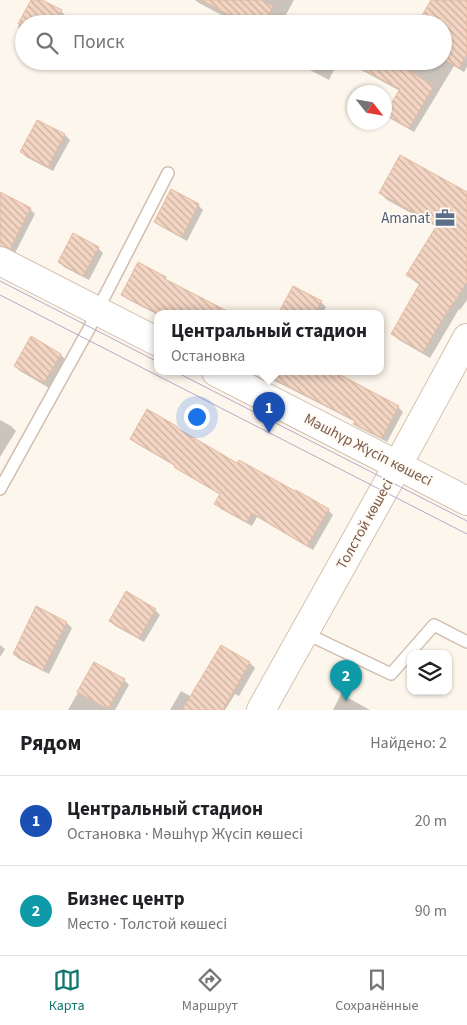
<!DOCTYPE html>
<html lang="ru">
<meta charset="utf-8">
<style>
body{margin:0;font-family:"Source Sans 3",sans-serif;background:#f6f6f6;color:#202124}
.controls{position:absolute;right:15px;bottom:15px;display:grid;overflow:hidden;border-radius:10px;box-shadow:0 1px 4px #0004}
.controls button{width:45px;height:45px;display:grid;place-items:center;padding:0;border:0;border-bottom:1px solid #e0e0e0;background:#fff;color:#202124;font:25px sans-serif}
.compass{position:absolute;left:347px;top:85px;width:45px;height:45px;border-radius:50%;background:#fff;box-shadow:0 1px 4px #0004;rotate:121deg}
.you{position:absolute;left:196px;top:416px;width:18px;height:18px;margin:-12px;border:4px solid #fff;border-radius:50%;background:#1a73e8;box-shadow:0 0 0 8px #1a73e833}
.badge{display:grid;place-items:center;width:32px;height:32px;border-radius:50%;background:#0f766e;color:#fff;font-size:16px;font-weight:700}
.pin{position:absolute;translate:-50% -41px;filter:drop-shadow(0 1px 2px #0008)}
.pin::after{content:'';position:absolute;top:26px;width:18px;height:15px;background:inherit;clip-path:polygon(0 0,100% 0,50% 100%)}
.popup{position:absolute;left:154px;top:310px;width:230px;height:65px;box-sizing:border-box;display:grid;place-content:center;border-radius:10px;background:#fff;filter:drop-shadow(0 1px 4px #0005);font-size:16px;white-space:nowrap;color:#757577}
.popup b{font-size:19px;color:#202124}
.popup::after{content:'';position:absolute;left:50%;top:100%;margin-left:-10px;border:10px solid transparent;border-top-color:#fff}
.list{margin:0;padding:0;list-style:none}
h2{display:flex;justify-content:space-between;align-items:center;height:65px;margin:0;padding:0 20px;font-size:21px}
h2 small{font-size:16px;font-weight:400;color:#757577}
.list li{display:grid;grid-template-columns:32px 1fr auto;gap:15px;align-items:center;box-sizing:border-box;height:90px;padding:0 20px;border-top:1px solid #e0e0e0}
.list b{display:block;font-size:19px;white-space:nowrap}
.list p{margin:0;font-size:16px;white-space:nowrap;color:#757577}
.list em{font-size:16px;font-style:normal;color:#757577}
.icon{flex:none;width:28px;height:28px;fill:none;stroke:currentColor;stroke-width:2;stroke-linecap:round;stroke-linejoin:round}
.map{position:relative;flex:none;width:467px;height:710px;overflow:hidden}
.search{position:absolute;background:#fff;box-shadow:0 1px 4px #0004;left:15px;right:15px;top:15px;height:55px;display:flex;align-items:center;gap:12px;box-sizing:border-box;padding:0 18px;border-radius:28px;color:#757577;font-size:19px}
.sheet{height:245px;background:#fff}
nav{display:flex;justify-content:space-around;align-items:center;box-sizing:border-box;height:70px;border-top:1px solid #e0e0e0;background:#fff;font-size:14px;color:#757577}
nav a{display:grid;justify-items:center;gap:2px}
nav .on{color:#0f766e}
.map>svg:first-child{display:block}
.shadow{fill:#0003}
.building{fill:url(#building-back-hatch);stroke:#e6bba3}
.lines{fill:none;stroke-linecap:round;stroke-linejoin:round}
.service-casing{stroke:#d1beb0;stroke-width:14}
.tertiary-casing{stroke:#d1beb0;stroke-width:30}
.secondary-casing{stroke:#d6c0b0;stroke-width:30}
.service{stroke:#fff;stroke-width:11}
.tertiary{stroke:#fff;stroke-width:28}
.secondary{stroke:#fff;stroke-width:28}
.tram{stroke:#b9a8c9;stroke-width:1}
.labels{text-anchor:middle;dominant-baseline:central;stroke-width:4;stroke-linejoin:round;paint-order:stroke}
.service-label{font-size:15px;fill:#4e5e75;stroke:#fffaf3;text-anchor:end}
.street-label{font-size:15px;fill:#7a5c4d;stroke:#fffaf3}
</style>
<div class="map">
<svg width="467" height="710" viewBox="0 0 467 710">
<defs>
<pattern id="building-back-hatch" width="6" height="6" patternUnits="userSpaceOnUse" patternTransform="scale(1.25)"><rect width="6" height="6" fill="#f3d5c3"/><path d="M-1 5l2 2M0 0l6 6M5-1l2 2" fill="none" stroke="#cab0a1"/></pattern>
</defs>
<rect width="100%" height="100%" fill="#fdf6ec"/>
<!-- shadow -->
<g class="shadow">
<path d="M32,0H40L61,11L66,16L62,24H24V33L18,27Z"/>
<path d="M195,0H294L281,24H230L231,20L199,3Z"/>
<path d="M433,0H467V67L464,72L454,66L414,132L391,119L386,114L400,91L354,66L349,61H443V24Z"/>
<path d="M297,61H338L329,80L302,66Z"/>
<path d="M38,121L65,135L70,140L53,171L26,157L22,152Z"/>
<path d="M171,191L198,205L203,210L187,241L160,226L155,221Z"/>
<path d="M380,193H467V300L460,310L459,309L430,358L399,340L392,334L420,285L414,281L408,275L437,227L387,200Z"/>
<path d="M0,194L30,209L35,214L15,253L0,245Z"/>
<path d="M98,248L103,253L89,280L64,267L59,262Z"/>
<path d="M165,278L170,283L224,314H158V315L127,299L122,294Z"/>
<path d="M294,288L321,302L326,307L322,314H280Z"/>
<path d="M32,338L61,355L66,360L49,388L20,371L15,366Z"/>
<path d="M257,372H332L398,407L403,412L387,442L360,428L355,423L356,422Z"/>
<path d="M0,420L11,426L16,431L0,457Z"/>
<path d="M177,428L182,433L237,465L328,510L333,515L313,550L257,517L252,526L221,509L216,504L221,495L180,471L175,466L137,444L132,439Z"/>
<path d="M37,608L67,623L72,628L49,674L19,659L14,654Z"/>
<path d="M155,610L160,615L144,642L115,626L110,621Z"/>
<path d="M0,645L5,649L0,657Z"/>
<path d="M221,646L250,663L255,668L239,696L235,694L225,710H170L181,691L192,697Z"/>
<path d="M95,663L124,680L129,685L115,710H68Z"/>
<path d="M341,694L370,710H333Z"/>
</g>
<!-- building -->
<g class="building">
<path d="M31,0H42L62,10L54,24H18Z"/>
<path d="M201,0H262L273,6L264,24H228L232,16Z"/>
<path d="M431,0H467V54L459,68L443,59V24H417Z"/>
<path d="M347,61H393L434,86L409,128L385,114L400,89Z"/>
<path d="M37,120L65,134L48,167L20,152Z"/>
<path d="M400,155L467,192V282L453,304H452L423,352L391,334L420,283L406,275L437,225L379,193Z"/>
<path d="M171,189L199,204L182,237L154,222Z"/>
<path d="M0,192L31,208L10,249L0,246Z"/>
<path d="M73,233L99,247L83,276L58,262Z"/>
<path d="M138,262L166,277L165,279L233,314H158L121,295Z"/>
<path d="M293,286L322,301L314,314H278Z"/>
<path d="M31,336L61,354L44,383L14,366Z"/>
<path d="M261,372H335L399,406L382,438L353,424L355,421Z"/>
<path d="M147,409L178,427L177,428L237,463L239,460L295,491L296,490L329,509L307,546L252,513L247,522L214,504L220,494L174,467L175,465L130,439Z"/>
<path d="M126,591L156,609L139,638L109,621Z"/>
<path d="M36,606L67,622L43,670L13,654Z"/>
<path d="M221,645L250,662L223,710H182Z"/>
<path d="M94,662L125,679L108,709L77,692Z"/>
</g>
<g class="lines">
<defs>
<g id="service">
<path d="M0,489L90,327L97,311L168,173"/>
<path d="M305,633L391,674L434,625L467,642"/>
</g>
<g id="tertiary">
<path d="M0,261L158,342"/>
<path d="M216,372L467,501"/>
</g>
<path id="secondary" d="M261,710L389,481L467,338"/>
</defs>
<!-- service casing -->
<use href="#service" class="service-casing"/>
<!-- tertiary casing -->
<use href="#tertiary" class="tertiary-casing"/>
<!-- secondary casing -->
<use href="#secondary" class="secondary-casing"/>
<!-- service -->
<use href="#service" class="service"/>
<!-- tertiary -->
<use href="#tertiary" class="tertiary"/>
<!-- secondary -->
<use href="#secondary" class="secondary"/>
<!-- tram -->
<g class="tram">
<path d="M0,281L158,362"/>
<path d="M0,295L467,534"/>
<path d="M176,372L467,521"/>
</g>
</g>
<!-- icons -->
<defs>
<symbol id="office-bare" viewBox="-9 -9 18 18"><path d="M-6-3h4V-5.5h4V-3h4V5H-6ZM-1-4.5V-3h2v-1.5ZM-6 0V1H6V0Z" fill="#5c6f8a" stroke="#fffaf3" stroke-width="2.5" paint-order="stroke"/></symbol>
</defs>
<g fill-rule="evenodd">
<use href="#office-bare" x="431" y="204" width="28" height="28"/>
</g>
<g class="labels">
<!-- service labels -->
<g class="service-label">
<text x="430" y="218">Amanat</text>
</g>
<!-- street labels -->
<g class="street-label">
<text transform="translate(368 450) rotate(27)">Мәшһүр Жүсіп көшесі</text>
<text transform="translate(365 524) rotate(-61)">Толстой көшесі</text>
</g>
</g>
</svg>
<div class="controls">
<button><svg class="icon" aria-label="layers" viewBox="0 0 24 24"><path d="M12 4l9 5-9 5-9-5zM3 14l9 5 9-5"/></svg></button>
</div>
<svg class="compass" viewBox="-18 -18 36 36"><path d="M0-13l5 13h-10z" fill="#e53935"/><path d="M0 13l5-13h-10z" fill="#757577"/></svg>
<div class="you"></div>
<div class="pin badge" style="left:269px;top:433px;background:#1a4fb4">1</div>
<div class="popup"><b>Центральный стадион</b>Остановка</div>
<div class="pin badge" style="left:346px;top:701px;background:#0f9aa8">2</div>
<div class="search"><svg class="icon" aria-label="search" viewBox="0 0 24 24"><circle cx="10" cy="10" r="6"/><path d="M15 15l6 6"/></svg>Поиск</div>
</div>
<section class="sheet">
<h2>Рядом<small>Найдено: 2</small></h2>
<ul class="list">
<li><span class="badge" style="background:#1a4fb4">1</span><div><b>Центральный стадион</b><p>Остановка · Мәшһүр Жүсіп көшесі</p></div><em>20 m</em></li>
<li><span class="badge" style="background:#0f9aa8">2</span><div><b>Бизнес центр</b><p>Место · Толстой көшесі</p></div><em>90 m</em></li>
</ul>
</section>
<nav>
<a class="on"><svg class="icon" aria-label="map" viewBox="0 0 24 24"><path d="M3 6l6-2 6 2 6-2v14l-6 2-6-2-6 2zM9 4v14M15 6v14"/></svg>Карта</a>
<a><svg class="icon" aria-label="directions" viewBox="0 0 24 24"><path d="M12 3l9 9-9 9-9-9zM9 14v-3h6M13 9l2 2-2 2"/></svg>Маршрут</a>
<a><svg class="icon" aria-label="saved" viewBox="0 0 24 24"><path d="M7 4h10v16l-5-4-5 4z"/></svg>Сохранённые</a>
</nav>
